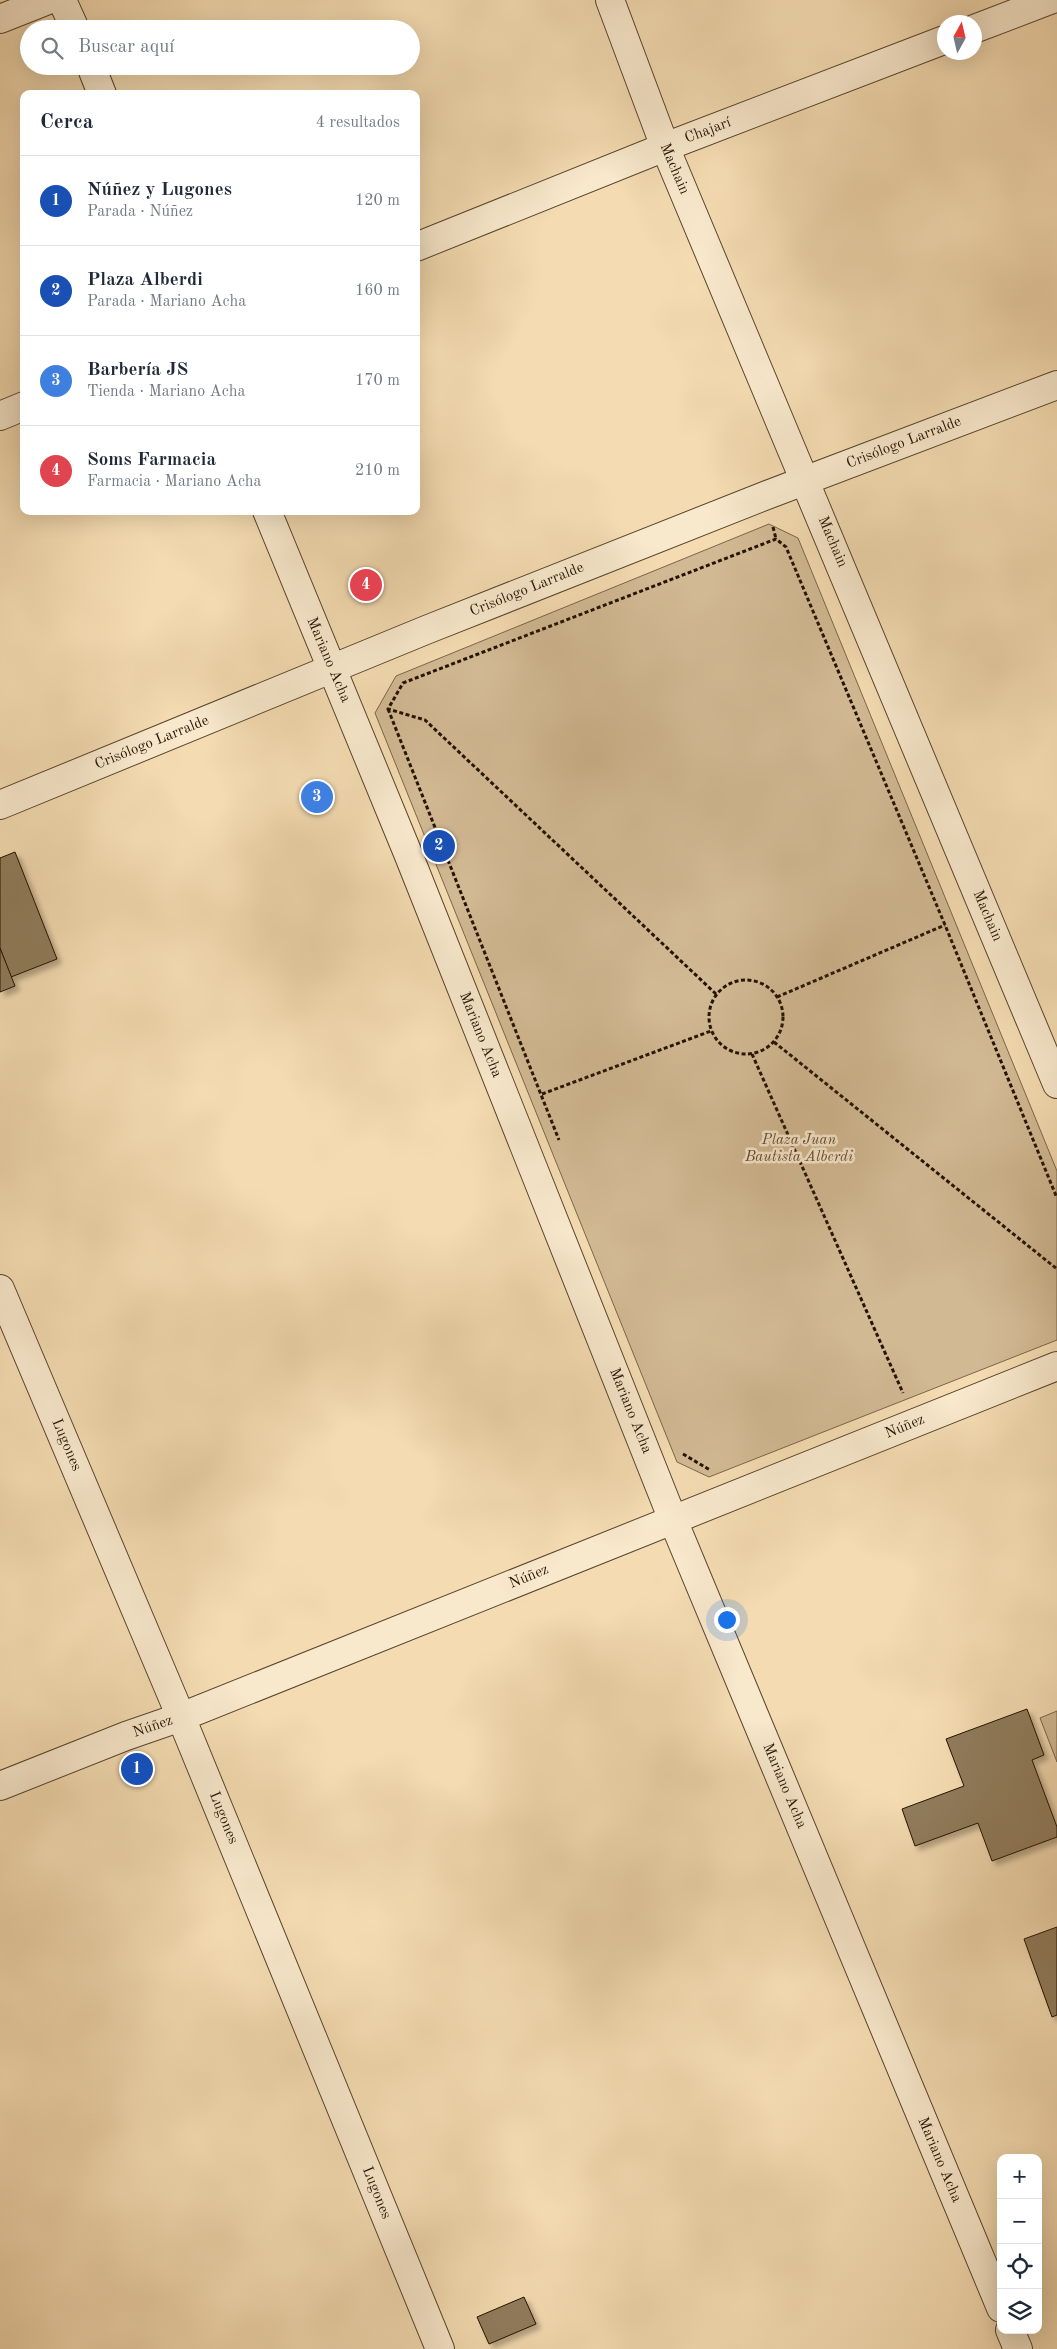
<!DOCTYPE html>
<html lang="es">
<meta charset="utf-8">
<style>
body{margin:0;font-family:"Old Standard TT",serif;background:#f6f6f7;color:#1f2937}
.controls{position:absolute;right:15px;bottom:15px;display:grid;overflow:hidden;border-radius:10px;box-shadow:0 5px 20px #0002}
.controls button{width:45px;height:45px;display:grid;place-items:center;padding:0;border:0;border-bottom:1px solid #e0e1e3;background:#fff;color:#1f2937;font:25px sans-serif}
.compass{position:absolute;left:937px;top:15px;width:45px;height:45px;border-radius:50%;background:#fff;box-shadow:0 5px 20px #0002;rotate:8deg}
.you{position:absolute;left:726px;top:1619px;width:18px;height:18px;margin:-12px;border:4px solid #fff;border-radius:50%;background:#1a73e8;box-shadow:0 0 0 8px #1a73e833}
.badge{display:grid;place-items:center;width:32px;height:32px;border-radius:50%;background:#111827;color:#fff;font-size:16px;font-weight:700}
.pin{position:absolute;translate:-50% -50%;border:2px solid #fff;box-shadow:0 1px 5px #0006}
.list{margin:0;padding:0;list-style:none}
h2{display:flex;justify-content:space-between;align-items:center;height:65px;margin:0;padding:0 20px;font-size:21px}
h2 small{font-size:16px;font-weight:400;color:#747a83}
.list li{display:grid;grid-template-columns:32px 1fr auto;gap:15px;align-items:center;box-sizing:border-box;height:90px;padding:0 20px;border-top:1px solid #e0e1e3}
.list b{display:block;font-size:19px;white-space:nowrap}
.list p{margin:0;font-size:16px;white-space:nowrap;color:#747a83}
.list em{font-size:16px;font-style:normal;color:#747a83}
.icon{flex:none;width:28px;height:28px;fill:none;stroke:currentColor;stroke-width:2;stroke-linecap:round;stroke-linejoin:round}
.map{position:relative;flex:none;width:1057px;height:2349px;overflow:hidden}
.search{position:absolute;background:#fff;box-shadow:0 5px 20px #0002;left:20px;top:20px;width:400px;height:55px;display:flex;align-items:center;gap:12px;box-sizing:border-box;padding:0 18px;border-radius:28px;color:#747a83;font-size:19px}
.panel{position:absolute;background:#fff;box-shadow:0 5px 20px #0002;left:20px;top:90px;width:400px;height:425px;border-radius:10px}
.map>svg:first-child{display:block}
.green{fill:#d1b993;stroke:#7a664a}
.building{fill:#907b5c;stroke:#241300;filter:url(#shadow)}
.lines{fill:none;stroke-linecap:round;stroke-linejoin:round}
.minor-casing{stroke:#58452c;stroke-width:30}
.path{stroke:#241300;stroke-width:3;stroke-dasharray:4 2.5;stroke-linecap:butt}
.minor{stroke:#f8e8cc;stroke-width:28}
.labels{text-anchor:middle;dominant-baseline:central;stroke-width:5;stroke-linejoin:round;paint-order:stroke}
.street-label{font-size:15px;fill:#241300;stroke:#f8e8cc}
.park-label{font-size:15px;font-style:italic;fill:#614d33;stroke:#f8e8cc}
</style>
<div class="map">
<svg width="1057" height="2349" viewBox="0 0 1057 2349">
<defs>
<filter id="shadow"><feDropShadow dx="4.5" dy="4.5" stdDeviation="2.5" flood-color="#0004"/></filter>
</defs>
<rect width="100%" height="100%" fill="#f4dbb1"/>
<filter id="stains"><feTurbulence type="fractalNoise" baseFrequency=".004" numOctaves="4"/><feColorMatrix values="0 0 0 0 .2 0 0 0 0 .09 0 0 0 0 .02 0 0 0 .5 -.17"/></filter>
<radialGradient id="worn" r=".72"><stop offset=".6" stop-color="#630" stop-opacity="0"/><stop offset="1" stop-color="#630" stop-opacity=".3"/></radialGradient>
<!-- green -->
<g class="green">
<path d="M769,524L798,538L1057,1171V1340L709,1477L677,1462L375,713L396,676Z"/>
<path d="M1057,1711V1762L1040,1718Z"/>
</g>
<!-- building -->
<g class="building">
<path d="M15,852L57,959L11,977L0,948V858Z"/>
<path d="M0,948L15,986L0,992Z"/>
<path d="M1027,1709L1044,1755L1032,1760L1057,1827V1837L992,1861L978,1823L915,1846L902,1809L964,1786L946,1739Z"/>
<path d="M1057,1927V2015L1052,2017L1024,1939Z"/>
<path d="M524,2297L536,2324L489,2344L477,2317Z"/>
</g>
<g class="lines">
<defs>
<g id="minor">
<path d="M62,0L75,29"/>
<path d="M610,0L665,147L1057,1084"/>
<path d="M0,19L48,0"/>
<path d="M974,29L1050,0"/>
<path d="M91,66L102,94"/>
<path d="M416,247L665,147L944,40"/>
<path d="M0,416L24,406"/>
<path d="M267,511L409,856L673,1520L1001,2308"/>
<path d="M0,805L426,630L767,495L1057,385"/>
<path d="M0,1289L181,1717L440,2349"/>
<path d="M0,1786L126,1736L181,1717L1057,1366"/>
<path d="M1010,2330L1018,2349"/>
</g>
</defs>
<!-- minor casing -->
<use href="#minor" class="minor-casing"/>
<!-- path -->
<g class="path">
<path d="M773,527L776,539"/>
<path d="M388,709L559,1140"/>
<circle cx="746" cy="1017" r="37"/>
<path d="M716,994L425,720L388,709L403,683L776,539L786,547L945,925L1057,1198"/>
<path d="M777,997L945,925"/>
<path d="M774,1042L1057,1269"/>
<path d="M752,1054L903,1393"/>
<path d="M542,1094L711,1031"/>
<path d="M683,1454L710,1470"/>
</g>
<!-- minor -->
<use href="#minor" class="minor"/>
</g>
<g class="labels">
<!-- street labels -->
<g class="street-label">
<text transform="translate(708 131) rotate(-21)">Chajarí</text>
<text transform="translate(674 169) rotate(67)">Machain</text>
<text transform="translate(904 443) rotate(-21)">Crisólogo Larralde</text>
<text transform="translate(832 542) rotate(67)">Machain</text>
<text transform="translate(527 590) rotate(-22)">Crisólogo Larralde</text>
<text transform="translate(328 660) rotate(67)">Mariano Acha</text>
<text transform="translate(152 743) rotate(-22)">Crisólogo Larralde</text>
<text transform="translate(987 916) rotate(67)">Machain</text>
<text transform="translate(480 1035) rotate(68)">Mariano Acha</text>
<text transform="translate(630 1411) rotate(68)">Mariano Acha</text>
<text transform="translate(905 1427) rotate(-22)">Núñez</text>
<text transform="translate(66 1445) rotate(67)">Lugones</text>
<text transform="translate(529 1577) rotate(-22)">Núñez</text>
<text transform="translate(153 1727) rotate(-19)">Núñez</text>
<text transform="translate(784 1786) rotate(67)">Mariano Acha</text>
<text transform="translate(223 1818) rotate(68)">Lugones</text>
<text transform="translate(939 2160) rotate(67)">Mariano Acha</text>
<text transform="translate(376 2193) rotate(68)">Lugones</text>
</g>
<!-- park labels -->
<g class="park-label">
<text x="799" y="1140">Plaza Juan<tspan x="799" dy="17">Bautista Alberdi</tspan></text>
</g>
</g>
<rect width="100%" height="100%" filter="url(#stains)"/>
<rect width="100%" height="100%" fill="url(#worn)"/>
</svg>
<div class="controls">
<button>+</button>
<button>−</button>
<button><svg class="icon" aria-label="locate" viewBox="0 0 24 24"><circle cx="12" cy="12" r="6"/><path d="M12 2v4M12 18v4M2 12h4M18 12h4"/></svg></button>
<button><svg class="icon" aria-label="layers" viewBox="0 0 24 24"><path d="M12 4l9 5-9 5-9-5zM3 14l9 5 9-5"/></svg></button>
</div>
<svg class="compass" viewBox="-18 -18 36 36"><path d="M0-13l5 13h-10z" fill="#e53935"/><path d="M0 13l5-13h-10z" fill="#747a83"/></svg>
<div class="you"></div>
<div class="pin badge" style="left:137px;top:1769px;background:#1a4fb4">1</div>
<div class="pin badge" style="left:439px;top:846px;background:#1a4fb4">2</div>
<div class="pin badge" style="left:317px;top:797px;background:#3f7fe0">3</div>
<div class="pin badge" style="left:366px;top:585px;background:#e0444e">4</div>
<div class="search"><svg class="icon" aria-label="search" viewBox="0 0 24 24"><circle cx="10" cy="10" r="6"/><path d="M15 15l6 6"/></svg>Buscar aquí</div>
<section class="panel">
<h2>Cerca<small>4 resultados</small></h2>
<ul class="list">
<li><span class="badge" style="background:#1a4fb4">1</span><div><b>Núñez y Lugones</b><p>Parada · Núñez</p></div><em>120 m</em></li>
<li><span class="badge" style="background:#1a4fb4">2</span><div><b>Plaza Alberdi</b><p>Parada · Mariano Acha</p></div><em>160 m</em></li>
<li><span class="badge" style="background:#3f7fe0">3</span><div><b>Barbería JS</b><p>Tienda · Mariano Acha</p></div><em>170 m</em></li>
<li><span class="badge" style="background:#e0444e">4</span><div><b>Soms Farmacia</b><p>Farmacia · Mariano Acha</p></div><em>210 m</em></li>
</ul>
</section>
</div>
